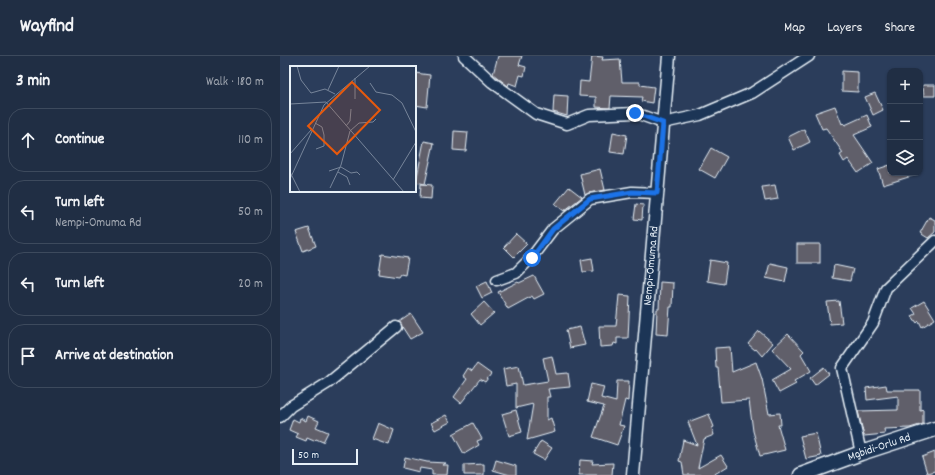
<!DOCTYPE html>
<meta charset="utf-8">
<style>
body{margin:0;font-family:Dekko,sans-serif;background:#2d3a4f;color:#f1f3f6}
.controls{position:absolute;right:12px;top:12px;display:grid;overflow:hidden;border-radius:8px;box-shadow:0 1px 3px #0004}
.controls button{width:36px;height:36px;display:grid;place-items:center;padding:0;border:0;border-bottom:1px solid #3d4a5d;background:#202e44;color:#f1f3f6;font:20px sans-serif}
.scale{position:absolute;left:12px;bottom:10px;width:66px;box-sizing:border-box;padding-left:4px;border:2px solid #e8f1f8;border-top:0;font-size:11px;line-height:14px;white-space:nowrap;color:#e8f1f8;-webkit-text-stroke:3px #1d3557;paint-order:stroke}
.stop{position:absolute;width:12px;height:12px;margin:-9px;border:3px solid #1a73e8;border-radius:50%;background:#fff}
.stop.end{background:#1a73e8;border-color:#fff;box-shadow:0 1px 4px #0008}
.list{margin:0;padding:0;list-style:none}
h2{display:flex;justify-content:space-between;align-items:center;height:52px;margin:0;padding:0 16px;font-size:17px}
h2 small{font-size:13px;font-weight:400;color:#a2a8b2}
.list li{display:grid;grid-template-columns:26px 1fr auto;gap:12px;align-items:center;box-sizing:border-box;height:64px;margin:0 8px 8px;padding:0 8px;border:1px solid #3d4a5d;border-radius:16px}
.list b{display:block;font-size:15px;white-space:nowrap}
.list p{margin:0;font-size:13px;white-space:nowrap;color:#a2a8b2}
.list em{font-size:13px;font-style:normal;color:#a2a8b2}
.icon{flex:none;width:22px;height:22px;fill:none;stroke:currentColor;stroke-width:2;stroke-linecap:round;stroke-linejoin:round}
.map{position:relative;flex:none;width:655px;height:419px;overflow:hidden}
header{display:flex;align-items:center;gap:24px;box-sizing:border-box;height:56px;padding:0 20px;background:#202e44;border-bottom:1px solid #3d4a5d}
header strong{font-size:19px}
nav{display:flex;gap:22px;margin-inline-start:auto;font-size:14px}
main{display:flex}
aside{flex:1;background:#202e44}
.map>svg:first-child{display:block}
.building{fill:#615f6b;stroke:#e8f1f8}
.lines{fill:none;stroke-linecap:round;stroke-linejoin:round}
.minor-casing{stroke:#e8f1f8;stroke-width:13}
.tertiary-casing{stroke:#e8f1f8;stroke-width:15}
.secondary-casing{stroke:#e8f1f8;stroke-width:17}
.minor{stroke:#1d3557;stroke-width:10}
.tertiary{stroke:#1d3557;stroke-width:12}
.secondary{stroke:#1d3557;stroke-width:14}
.route{stroke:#1a73e8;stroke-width:5}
.labels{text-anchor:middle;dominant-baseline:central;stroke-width:3.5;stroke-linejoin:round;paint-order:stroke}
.street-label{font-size:12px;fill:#e8f1f8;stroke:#1d3557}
.inset-road{fill:none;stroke:#77859a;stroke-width:1}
.view{fill:#e8590c;fill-opacity:0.15;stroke:#e8590c;stroke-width:2}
.inset-edge{fill:none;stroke:#e8f1f8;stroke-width:2}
</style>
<header>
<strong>Wayfind</strong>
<nav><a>Map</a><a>Layers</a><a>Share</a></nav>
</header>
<main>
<aside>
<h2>3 min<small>Walk · 180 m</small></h2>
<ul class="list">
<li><svg class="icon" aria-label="ahead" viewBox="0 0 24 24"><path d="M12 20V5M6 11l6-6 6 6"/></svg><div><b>Continue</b></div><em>110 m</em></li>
<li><svg class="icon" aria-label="left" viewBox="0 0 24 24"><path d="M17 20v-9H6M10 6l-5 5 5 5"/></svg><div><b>Turn left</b><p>Nempi-Omuma Rd</p></div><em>50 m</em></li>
<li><svg class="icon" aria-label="left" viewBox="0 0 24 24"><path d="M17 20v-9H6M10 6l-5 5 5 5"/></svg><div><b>Turn left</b></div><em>20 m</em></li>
<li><svg class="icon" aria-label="arrive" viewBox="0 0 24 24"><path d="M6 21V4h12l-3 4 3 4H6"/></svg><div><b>Arrive at destination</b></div></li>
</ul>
</aside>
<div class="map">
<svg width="655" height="419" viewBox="0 0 655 419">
<rect width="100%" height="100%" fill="#2b3d5b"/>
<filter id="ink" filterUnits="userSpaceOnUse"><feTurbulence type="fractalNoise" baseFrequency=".025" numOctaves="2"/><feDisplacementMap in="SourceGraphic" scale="8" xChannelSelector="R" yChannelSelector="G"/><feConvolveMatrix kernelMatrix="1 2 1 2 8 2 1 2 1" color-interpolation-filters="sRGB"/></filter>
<g filter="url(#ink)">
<!-- building -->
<g class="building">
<path d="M218,0H242L239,9L246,11L244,20L240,19L237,30L229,27L228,30L213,18Z"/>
<path d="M312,0L323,1L322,4L340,3L342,26H360V29L374,31L372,47L361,45L362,41L331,40L330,52L316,51V41L299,40L300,25L309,26Z"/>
<path d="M562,15L578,16V36L562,35Z"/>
<path d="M135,17L150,19L147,51L135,49Z"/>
<path d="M643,29H655V40H644Z"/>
<path d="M595,37L603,54L593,59L585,41Z"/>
<path d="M274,39L288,40L287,60L273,56Z"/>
<path d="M555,50L562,68L563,67L565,69L587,59L592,71L574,79L593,107L578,117L568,103L564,106L560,99L563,97L546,72L542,73L535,57Z"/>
<path d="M524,73L530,86L514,94L508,81Z"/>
<path d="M174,75L188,76L186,95L173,94Z"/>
<path d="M333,76L347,79L344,98L330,96Z"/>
<path d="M144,85L154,87L145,128L136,126Z"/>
<path d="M431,92L447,101L435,122L419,113Z"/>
<path d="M610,109V117H635V119L603,129L598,113Z"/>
<path d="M320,113L325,134L309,137L305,139L300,118Z"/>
<path d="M141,128L152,129L151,143L140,142Z"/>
<path d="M495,129L498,143L485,145L482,131Z"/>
<path d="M289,131L302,141L284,155L275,148Z"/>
<path d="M356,148L363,149L362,164L354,163Z"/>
<path d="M649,161L655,164V176L648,182L640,177Z"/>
<path d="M29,172L36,190L23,195L16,176Z"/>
<path d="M236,178L247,188L234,201L224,191Z"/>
<rect x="517" y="188" width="23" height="19"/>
<path d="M102,198L128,202L125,219L120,218L118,221L99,218Z"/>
<path d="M312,202L314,215L303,216L301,204Z"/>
<path d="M430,204L447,207L444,228L427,225Z"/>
<path d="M490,207L508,211L505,226L486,222Z"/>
<path d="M554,209L573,213L570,225L552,222Z"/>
<path d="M254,220L264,238L254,243L252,240L228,253L218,236L238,226L239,227Z"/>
<path d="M207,225L212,237L202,242L196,230Z"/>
<path d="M380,226L393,227L392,251H390L388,279L376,278L377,253H379Z"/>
<path d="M339,239L350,240L348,282H337V288L334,287L333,290L320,291L319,270H336Z"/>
<path d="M559,245L562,267L550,268L547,246Z"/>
<path d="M644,245L655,263L642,271L639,265L637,267L632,260L636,258L632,252Z"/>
<path d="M204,246L214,257L200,269L191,258Z"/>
<path d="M131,258L143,276L130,283L119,266Z"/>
<path d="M300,271L305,289L290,292L286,274Z"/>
<path d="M479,275L493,287L482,300L476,293L475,294L468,288Z"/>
<path d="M508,278L524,295L521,298L531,315L514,325L516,328L499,337L492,324L511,313L492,293Z"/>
<path d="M450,291L452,316L476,306L482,323L489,358L500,357L501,369H498L505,394L480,400L473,375L469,344L441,346L438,312H436L435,292Z"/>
<path d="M272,300L276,318L288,317L290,331L268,333L270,341H267V364L271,362L275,376L247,384L253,348L236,352V328L226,330L223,313L239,310L243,329L268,325L263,302Z"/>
<path d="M197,308L211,318L205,326L200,323L181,347L174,341L187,323L183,320L188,312L192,315Z"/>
<path d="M544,311L549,318L535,329L530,322Z"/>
<path d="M337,325H349L348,345L345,344L339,369L344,370L337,389L313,381L324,350L307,346L311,328L324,331L321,342L336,346Z"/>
<path d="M606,329L607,334H640V354L643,353V368L630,372L604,373L605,378L584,380L578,355L618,354V340L587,344L586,332Z"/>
<path d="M236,354L242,376L229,380L222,358Z"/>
<path d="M429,358L434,371L432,372L434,379L424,383L418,412L441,399L448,410L433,419H404L402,406L399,405L403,384L417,389L408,366Z"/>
<path d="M166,359L170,366L155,374L151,367Z"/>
<path d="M28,360L39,365L36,371L48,376L43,386L36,383L34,385L27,382L26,385L16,381L18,378L9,374L13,363L19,366L20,362L26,365Z"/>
<path d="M98,367L114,374L109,389L92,383Z"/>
<path d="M193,367L202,383L197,385L199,389L184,398L173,378Z"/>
<path d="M536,377L541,400L526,403L520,380Z"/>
<path d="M261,385L272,392L264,404L253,398Z"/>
<path d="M655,396V415L647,417L642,401Z"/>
<path d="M125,401L147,406L166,407L162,409H168L167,419H152V414L140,412L139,416L123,412Z"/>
<path d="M216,404L236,410V419H230L213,414Z"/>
<path d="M300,404L313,405L312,408L333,407L332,419H299Z"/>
<path d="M204,408V419H184V409Z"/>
</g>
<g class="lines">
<defs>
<g id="minor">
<path d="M184,0L212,26L256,58L287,68L309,59L355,57L383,67L420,59L472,37L529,0"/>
<path d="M217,224L236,217L251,202L273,173L310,143L352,136L377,137"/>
<path d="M0,361L11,350L48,327L116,271"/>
<path d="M581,397L562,312L593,267L606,232L655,185"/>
</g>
<g id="tertiary">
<path id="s1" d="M353,419L389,0"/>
</g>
<g id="secondary">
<path id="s2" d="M521,419L581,397L655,373"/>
</g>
</defs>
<!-- minor casing -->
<use href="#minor" class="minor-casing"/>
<!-- tertiary casing -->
<use href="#tertiary" class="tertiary-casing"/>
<!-- secondary casing -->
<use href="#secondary" class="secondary-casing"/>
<!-- minor -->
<use href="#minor" class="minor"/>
<!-- tertiary -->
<use href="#tertiary" class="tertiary"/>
<!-- secondary -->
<use href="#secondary" class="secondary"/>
</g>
</g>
<g class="lines" filter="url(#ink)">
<!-- route -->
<path class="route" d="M252,202L273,173L310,143L352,136L377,137L383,67L355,57"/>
</g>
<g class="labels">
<!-- street labels -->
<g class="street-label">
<text stroke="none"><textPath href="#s1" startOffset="210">Nempi-Omuma Rd</textPath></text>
<text stroke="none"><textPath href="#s2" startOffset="83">Mgbidi-Orlu Rd</textPath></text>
</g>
</g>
<!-- overview -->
<g transform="translate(10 10)">
<rect width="126" height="126" fill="#2b3d5b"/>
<path class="inset-road" d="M7,0L11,14L21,27L35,23L45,28M80,17L86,26L102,29L112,37L126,66M38,24L49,0M65,33V12M0,38L36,36L114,126M25,57L32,61L34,69V80L26,83M56,60L60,55L61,43M0,88L21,64M39,105L51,101L61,107L67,106L70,109M0,106L10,126M48,106L57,111L60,119M0,113L34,39L80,0M103,114L126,76M40,122L51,99L60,65L69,57L83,56L86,53"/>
<path class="view" d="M62,16L90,44L47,88L18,60Z"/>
<rect width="126" height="126" class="inset-edge"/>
</g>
</svg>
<div class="controls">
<button>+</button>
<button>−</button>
<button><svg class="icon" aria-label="layers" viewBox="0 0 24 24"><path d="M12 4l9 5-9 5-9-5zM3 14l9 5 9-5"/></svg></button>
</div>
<div class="scale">50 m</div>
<div class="stop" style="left:252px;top:202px"></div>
<div class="stop end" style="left:355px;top:57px"></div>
</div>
</main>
